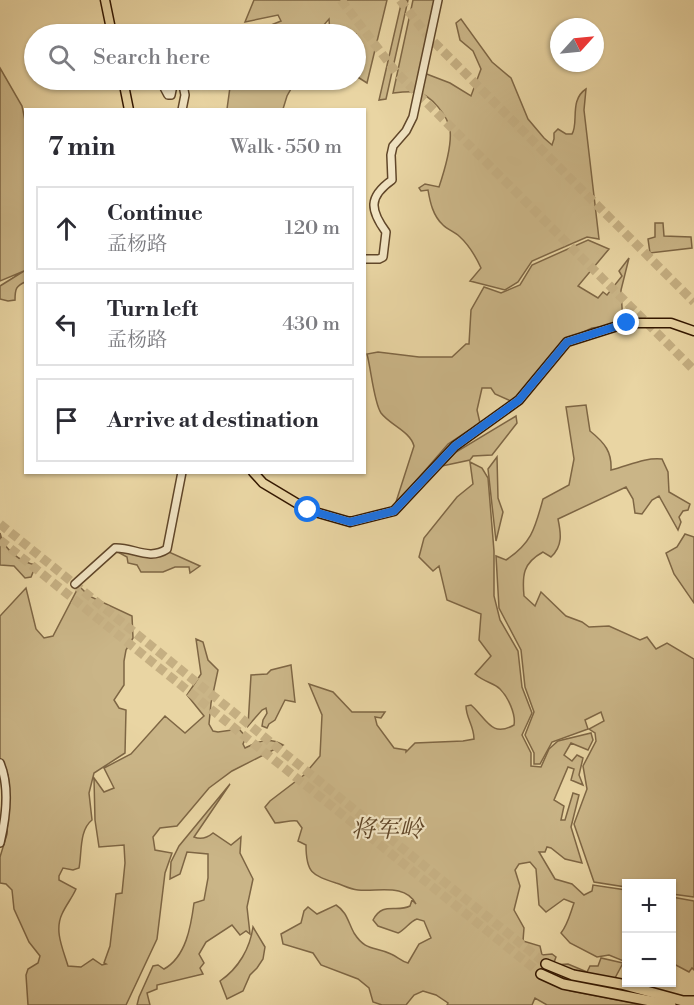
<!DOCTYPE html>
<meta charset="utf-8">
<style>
body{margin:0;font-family:"Libre Bodoni","Noto Serif SC",serif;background:#f7f7f7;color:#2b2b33}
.controls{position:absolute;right:18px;bottom:18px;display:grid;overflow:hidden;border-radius:0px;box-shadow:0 2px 4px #0004}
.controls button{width:54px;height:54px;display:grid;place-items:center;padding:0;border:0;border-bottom:2px solid #e1e1e2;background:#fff;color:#2b2b33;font:30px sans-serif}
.compass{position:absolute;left:550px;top:18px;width:54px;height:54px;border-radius:50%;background:#fff;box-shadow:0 2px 4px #0004;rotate:63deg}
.stop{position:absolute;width:18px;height:18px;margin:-14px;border:4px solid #1a73e8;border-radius:50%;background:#fff}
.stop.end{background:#1a73e8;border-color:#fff;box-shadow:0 2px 6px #0008}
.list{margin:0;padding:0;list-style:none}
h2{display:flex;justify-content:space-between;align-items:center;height:78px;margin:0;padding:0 24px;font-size:26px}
h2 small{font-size:20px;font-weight:400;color:#7c7c81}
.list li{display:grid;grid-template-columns:39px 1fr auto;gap:18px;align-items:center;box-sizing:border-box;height:84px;margin:0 12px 12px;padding:0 12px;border:2px solid #e1e1e2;border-radius:0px}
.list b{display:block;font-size:22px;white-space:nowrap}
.list p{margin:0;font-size:20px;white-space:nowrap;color:#7c7c81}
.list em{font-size:20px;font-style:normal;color:#7c7c81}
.icon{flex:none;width:33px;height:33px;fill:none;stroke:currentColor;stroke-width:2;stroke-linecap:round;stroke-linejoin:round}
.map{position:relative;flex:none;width:694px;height:1005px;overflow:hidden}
.search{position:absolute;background:#fff;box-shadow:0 2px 4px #0004;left:24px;top:24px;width:342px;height:66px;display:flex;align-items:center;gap:15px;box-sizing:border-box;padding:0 21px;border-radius:33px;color:#7c7c81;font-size:22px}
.panel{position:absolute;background:#fff;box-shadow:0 2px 4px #0004;left:24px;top:108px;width:342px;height:366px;border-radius:0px}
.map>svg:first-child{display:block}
.green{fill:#cab587;stroke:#7e6644;stroke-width:1.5}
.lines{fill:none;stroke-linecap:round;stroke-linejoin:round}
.highway-tunnel{stroke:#c5af82;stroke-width:9;stroke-dasharray:9 4.5;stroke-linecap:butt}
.minor-casing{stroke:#604629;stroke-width:10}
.major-casing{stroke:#331700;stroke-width:11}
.highway-casing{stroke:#331700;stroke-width:12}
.minor{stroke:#f1e4c3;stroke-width:7}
.major{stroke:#e9d5a3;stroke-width:8}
.highway{stroke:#e9d5a3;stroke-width:9}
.route{stroke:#1a73e8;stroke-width:8}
.labels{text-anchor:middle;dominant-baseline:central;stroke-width:4.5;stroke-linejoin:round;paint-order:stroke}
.park-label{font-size:24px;font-style:italic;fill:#604628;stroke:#f1e4c3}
</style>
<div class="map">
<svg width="694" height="1005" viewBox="0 0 694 1005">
<rect width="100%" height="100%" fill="#e9d5a3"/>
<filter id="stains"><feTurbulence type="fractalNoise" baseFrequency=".00333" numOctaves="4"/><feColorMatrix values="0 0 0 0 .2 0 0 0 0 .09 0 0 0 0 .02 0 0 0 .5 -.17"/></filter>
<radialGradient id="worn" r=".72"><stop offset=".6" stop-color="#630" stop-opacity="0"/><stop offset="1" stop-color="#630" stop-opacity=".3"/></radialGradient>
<!-- green -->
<g class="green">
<path d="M254,0H387L367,83L356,76V34H330L329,19L316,34H262L271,33V25L281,21L278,15L245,22Z"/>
<path d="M402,0H408L386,99L379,100Z"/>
<path d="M413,0H438L424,73L450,83L471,96L481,69L473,51L460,40L456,23L461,19L492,62L511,78L528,119L544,138L552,145L554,139V133L558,129L566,134H572C579,123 569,100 586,89L584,110L599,239L587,237L532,261L518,282L505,290L470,281L481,268C476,257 469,245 459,236C455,232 448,230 443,225C433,216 430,202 428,190L421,191L419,188L425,184L439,187C444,172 452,145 450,130C448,116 431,95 417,92C409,91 401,92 393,93Z"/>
<path d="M0,68L22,106L26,125L25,282C16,286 15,289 15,300L8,301L0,299V286L24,271L0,281Z"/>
<path d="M231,80H296L287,96L283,109H227Z"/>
<path d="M655,223H663L664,236L691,237L692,248L650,253L648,239L655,237Z"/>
<path d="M588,240L609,249L578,286L598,298L603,292L607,295L622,276L619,271L629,258L621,290L623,324L592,328L572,337L513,402L495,394L491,388H482L477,410L480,423L448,444L395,505L414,446C410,431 390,425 381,413C374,403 371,369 367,354L378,352L419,357H452L466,344H469L471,310L484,287L501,293L520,285L532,265Z"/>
<path d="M586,405L590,431C605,443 612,452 611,470C628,466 645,457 662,459L668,472L669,492L690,504L688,510L683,511L679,517L681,522L678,530L659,496L652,500L642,514L635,513L633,499L626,487L558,519C561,533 563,546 551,557L543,552C523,563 522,575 524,596L535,606L541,592L566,616L582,622L589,627L609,626L640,640L647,637L656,649L667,643L694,659V897L672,894V884H626V887L594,882L574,824L587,789L583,766L596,741L595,733L589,729L604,721L601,712L585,720L588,729L552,742L540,764H534V753L525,735L534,712L525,687L521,650L499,608L496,556L506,560C532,543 535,528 543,499L569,485L574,459L566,407Z"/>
<path d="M516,416L517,423L492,455L473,456L470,460L442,466L456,452Z"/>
<path d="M497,457L498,498L503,512L496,541L488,469Z"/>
<path d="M470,462L482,468L488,478L494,551V596L500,620L518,651L522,687L532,713L522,735L531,753V766L541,767L549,749L558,741L591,733L593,740L588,750L571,743L564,755L572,761L577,755L583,758L579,775L583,785L571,780L574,769L568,767L554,800L564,806L561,820H565L573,793L579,795L571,827L582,863L565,859L551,848L547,847L545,852H539L555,879L572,884L584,895L592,891L593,885L626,890V962L609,955L597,957L570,943L561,933C568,924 570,914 574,903L564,899L546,912L539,905L536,869L530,862L519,864L515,870L520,886L514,910L524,928L523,941L540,946L542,955L552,954L556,957L553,965L568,964L587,972L590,966H598L601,958L623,963L615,978L593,987L552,975L551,984L571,991L643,1005H547L535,998L532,1005H447L448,1003L436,995L423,991L414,995L406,1005H382L373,1002L369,988L358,979L321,965L313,953L283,944L281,934L301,923L304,911L308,907L317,914L336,905C347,912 348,922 354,933C366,952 375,946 391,954C398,957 401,961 408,963L419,944L431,938L424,921L417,919C409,922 405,930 398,933L378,926L373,920C383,901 396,913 410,906L412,900L416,904C405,883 378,892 358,890C349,889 343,885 336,883C312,875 306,873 306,845L298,841L302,828L297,821C290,820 283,823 275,823L265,807L270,801L304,775L320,756L322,715L309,684L333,692L352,712H385L381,718L375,717L377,725L394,748L406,750V752L415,743L463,741L474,739C474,726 466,718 466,706L471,705C487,719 491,738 514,725C516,714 508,697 500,689C494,683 484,682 475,674L491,656L479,640L481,614L447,600L439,566L433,571L419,557L424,538L457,497L473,484Z"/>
<path d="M0,533C3,549 20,562 36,565L31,577L25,578L14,566L0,565Z"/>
<path d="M685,534L694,537V603L674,574L666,553L677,547Z"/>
<path d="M120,550L151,558L169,552L200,566L190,573L189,567H175L163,572H141L137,565L128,563L127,557L116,551Z"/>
<path d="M79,586L89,596L132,616L133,638L126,650L124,661V685L114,700L119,708L126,710L125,753L94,773L89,793L92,820C79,830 82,853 79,868L73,870L63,868L59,876V880L76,889C72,898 66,905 62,914C54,931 63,949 68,966L81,967L93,959L102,965L106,964L104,963L110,946L116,894L122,893L125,863L124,845L99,847L95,820L94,778L104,792L114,788L104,768L131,754L165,716L185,733L204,716L187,695L201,674L196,639L203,642L208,660L218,670L211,703L209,724L213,731L218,732L239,729L246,737L243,744L245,748C259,741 269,737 283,745L232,771L209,788L177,826L160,828L153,837L155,850L172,853L165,873L157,939L126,1005H28L26,975L28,969L38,963L40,956L29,942L14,909L12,890L6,884L0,883V857L7,834L9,788L8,775L0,762V616L26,588L36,629L44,638L53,636Z"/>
<path d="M291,665L295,702L285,700L275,720L269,724L267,728L262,726L263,720L267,713L266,708L262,710L248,726L251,675L267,674L271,670Z"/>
<path d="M230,784L194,837C201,840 207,838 213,833L231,845L241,837L240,853L253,879L247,907L250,934L246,931L240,935L232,925L206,942L199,954L204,963L200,968L203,974L157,985V989L147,993L150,1005H137L139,997L153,966L158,965L164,969C186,957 191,926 194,903L204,900L208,878V854L187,852L180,874L170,879L171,862L179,846Z"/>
<path d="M672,897L694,901V970L692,968L689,972L672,963Z"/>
<path d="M253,927L265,947L263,959L257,968L250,975L243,991L227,999L220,981C239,968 250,948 253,927Z"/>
</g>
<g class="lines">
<!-- highway-tunnel -->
<g class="highway-tunnel">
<path d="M341,0L396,72L694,370"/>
<path d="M400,0L427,35L694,302"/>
<path d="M0,524L546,964"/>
<path d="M0,540L541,974"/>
</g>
<defs>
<g id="minor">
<path d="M112,34L134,32L137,34"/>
<path d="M160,80L168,95H171L174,80"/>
<path d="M182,80L185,95L182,110"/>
<path d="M364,259H379L383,257L386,232C370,210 368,197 392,180L391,155L393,146L406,131L413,117L438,0"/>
<path d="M75,584L115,548C133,547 149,561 167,549L182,472"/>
<path d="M0,763C10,787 6,818 0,843"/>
</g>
<g id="major">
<path d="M105,0L112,34"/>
<path d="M123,80L129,110"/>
<path d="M253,472L263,483L308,510L350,522L394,511L455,446L519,400L567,342L627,323H671L694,331"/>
</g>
<g id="highway">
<path d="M546,964L573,975L621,984L683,1001H694"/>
<path d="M541,974L563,984L671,1005"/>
</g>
</defs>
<!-- minor casing -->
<use href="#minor" class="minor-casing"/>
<!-- major casing -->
<use href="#major" class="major-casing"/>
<!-- highway casing -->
<use href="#highway" class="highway-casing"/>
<!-- minor -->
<use href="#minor" class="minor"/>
<!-- major -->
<use href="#major" class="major"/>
<!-- highway -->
<use href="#highway" class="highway"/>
</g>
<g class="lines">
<!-- route -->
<path class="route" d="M308,510L350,522L394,511L455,446L519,400L567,342L627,323"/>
</g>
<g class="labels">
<!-- park labels -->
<g class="park-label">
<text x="387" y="830">将军岭</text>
</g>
</g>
<rect width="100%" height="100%" filter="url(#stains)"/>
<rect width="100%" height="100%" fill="url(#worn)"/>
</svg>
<div class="controls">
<button>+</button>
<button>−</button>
</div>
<svg class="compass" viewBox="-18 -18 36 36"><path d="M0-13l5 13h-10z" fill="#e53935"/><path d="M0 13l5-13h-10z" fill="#7c7c81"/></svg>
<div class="stop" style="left:308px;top:510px"></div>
<div class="stop end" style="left:627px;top:323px"></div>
<div class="search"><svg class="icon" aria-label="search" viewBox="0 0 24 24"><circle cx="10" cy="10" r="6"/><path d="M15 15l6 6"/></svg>Search here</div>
<section class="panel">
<h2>7 min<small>Walk · 550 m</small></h2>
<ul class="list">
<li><svg class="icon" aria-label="ahead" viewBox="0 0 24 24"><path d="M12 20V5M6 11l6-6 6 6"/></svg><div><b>Continue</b><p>孟杨路</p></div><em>120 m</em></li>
<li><svg class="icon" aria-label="left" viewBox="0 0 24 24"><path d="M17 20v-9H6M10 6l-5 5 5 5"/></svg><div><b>Turn left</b><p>孟杨路</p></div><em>430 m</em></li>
<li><svg class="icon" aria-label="arrive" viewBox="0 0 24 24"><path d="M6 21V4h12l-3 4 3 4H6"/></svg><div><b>Arrive at destination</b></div></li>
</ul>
</section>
</div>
